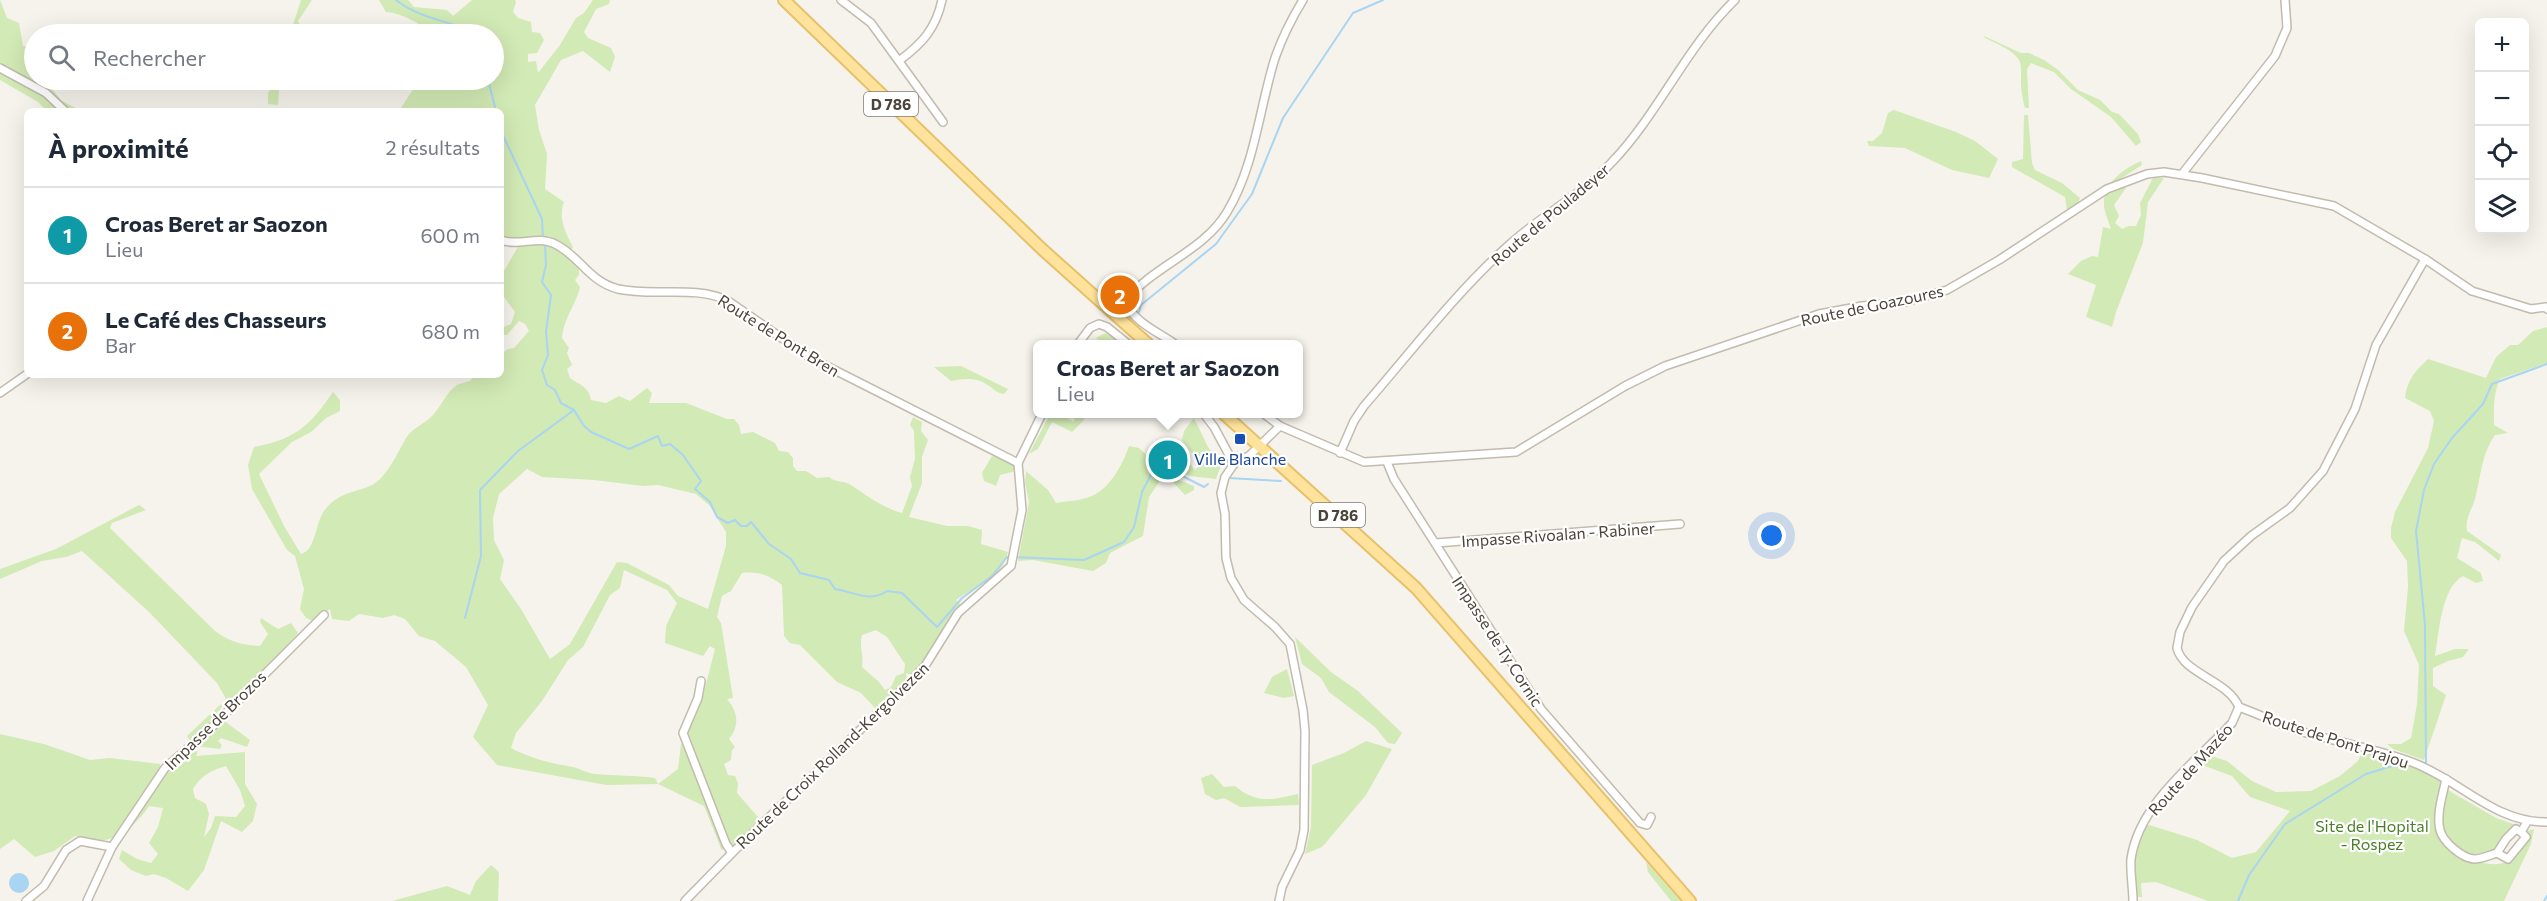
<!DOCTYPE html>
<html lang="fr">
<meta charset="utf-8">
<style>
body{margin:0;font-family:Commissioner,sans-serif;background:#f6f6f7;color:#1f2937}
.controls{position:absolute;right:18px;top:18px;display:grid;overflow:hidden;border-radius:9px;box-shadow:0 6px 24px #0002}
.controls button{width:54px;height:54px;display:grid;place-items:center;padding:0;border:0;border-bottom:2px solid #e0e1e3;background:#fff;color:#1f2937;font:30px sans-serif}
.you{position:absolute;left:1772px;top:536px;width:21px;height:21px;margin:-15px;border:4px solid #fff;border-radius:50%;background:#1a73e8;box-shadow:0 0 0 9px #1a73e833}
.badge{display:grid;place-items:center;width:39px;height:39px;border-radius:50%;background:#ea580c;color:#fff;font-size:20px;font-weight:700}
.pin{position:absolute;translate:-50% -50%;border:3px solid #fff;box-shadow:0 2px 6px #0006}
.popup{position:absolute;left:1033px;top:340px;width:270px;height:78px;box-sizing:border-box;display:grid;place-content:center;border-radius:9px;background:#fff;filter:drop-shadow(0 2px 4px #0005);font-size:20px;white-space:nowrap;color:#747a83}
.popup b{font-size:22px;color:#1f2937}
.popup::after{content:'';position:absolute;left:50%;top:100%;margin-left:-12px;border:12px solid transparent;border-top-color:#fff}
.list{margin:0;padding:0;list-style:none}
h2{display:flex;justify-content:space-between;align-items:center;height:78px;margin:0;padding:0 24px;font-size:26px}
h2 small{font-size:20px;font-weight:400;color:#747a83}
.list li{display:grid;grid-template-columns:39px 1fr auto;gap:18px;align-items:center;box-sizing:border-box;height:96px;padding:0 24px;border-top:2px solid #e0e1e3}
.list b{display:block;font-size:22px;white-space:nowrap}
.list p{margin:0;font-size:20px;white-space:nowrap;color:#747a83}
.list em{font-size:20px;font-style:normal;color:#747a83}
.icon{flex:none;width:33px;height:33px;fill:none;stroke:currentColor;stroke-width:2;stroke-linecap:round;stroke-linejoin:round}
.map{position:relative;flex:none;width:2547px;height:901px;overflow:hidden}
.search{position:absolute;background:#fff;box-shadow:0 6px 24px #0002;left:24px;top:24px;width:480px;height:66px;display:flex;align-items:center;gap:15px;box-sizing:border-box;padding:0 21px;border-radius:33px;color:#747a83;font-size:22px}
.panel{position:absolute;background:#fff;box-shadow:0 6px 24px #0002;left:24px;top:108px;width:480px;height:270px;border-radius:9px}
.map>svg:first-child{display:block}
.green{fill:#d2eab5;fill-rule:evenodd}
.water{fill:#a9d4f2}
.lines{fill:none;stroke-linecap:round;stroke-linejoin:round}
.stream{stroke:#a9d4f2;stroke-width:2}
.minor-casing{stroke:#c2bbae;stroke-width:10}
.primary-casing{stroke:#e6c16a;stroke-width:14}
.minor{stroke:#fff;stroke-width:7}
.primary{stroke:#ffe39c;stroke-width:10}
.transit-dot{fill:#1a4fb4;stroke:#fff;stroke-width:2}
.labels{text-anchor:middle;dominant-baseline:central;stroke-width:4.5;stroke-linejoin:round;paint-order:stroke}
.shield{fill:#fff;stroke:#817c74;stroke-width:1.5}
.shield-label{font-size:15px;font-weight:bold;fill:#4b4439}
.street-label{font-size:16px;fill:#4b4439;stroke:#fff}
.transit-label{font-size:16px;fill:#164399;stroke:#fff}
.park-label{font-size:16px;fill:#4a7f2a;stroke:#fff}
</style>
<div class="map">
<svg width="2547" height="901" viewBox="0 0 2547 901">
<rect width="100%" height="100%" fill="#f6f3ec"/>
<!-- green -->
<g class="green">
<path d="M0,0L7,18L19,23L23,46L34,48V80H50L48,84L61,100L81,111H47L38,102L0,80Z"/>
<path d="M301,0H312L298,21L303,31L300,34H285L293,25Z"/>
<path d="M379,0H408L414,7L447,10L453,16L472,0H515L516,2L513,12L518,18L531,22L532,32L540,33L544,40L537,53L528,54V62L536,61L538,73L560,45L576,18L584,13L593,0H610L609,4L596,9L584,32L588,38L611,48L615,57L610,72L583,51L561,60L535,105L539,130L547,154L545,189L564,202C558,218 565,232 573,247L570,251L550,236L513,240L501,236V111H399L419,80H494V34H433C421,24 402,13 386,12Z"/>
<path d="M1984,36L2021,53H2029L2044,60L2058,70L2078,90L2100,100L2112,112L2119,114L2138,134L2141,142L2136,146L2111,117L2071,89L2054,72L2031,63L2027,69L2029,108H2025C2012,62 2040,63 1985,38Z"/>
<path d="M275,80H284L279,90L278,105L268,104V93Z"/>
<path d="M1894,110L1956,132L1975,141L1998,159L1989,178L1952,170L1905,148L1869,146L1867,141H1873L1882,133L1888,113Z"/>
<path d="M2024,115H2028L2032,163L2035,170L2062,183L2080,198L2078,203L2067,210L2065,197L2012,167V162L2023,159Z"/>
<path d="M2141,161L2142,165L2120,179L2126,188L2114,205L2119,216L2115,223L2122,229L2129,226H2136L2141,215L2140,203L2153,178H2164L2148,202L2143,243L2116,312L2112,327L2086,317L2096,285L2068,274L2081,261L2092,256L2098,257L2103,227L2111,229C2109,222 2105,214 2104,206C2102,184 2123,169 2141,161Z"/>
<path d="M535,244C554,246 568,254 579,269V275L575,280L580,287C575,307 564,317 562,338L569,348L567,353L572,365L567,369L570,378C580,385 589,387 591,400L606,403L619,396L630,401L647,388L652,393L649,403H686L727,419H734L739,425L741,434L753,432L775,443L779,451L788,452L793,458V466L797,471H806L817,478L829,477C835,483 844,480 851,485C866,495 885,509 902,513L912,486L910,477L915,459L914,431L910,425L913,417L922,422L921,431L928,440L922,457V483L909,517L947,526H968L982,530L981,544L1008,552C1003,579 976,585 956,600L961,605L925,661L912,675L906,673L907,681L876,709L861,693L837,682L800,645L790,643L784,636L782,585C770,575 757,571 742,573L731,591L722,596L717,617L721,623L733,698L727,699C738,712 740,726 729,739L735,747L732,750L731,760L724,764L728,775L735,776L738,783L737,793L758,817L754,828L732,848L727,841L722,851L704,806L658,784L606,785L497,765L473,737L488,705L466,667L435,641L419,636L405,619L394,615L383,618L359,614L349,621L332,619L330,609L313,621L306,618L300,609L304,589L295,556L287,550L252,489L248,465L254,447C295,439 309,427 333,392L340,400V411L326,418L311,432L292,442L259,474L284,526L301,554C316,550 315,524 324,511C342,486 367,495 382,477C393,464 398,452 406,438C411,429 424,424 431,417C440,409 446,392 457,385C461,383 466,382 470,381L474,375H501V354L508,349L514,348L529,331L525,324L519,321L507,335H501V328L511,324L515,312L501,293V276L519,245ZM527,469L542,477L594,480L643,486L658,485L696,494L709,505L726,532V546L708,609L678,596L669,585L627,563L617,562L570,644L550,659L521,609L500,579L504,560L494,540L493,518L499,494ZM624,570L667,590L677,603L666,626L665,643L703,656L710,646L715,649L703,696L686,733L691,744H681L678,769L658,784L655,778C635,775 615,776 595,774C587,773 580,769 573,767C550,763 532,759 511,748L516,733L542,701L568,660L583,647L610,595L620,588ZM876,630L887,637L905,664L904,673L896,676L891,687L885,690L879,682L862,667C864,654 859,649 862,635Z"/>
<path d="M2547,327V363L2500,379C2493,394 2494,409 2494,425L2508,433L2495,435C2481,455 2481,477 2475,499C2471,512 2465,518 2467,531L2501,555L2499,561L2475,542L2462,538L2457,558L2481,573L2483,581L2476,583L2463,576C2441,588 2439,633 2435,656L2455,649H2469L2463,657L2448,661L2433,668V686L2446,695L2424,760L2393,749L2387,744H2401L2411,738L2417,704L2419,665L2404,631L2408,587L2407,561L2391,538V528L2395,512L2428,448L2434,421L2430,411L2405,398C2407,380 2415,371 2428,359L2486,378L2496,357L2510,345H2518L2533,331Z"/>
<path d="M1105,333L1124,344H1102L1096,338Z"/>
<path d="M961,366L1008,389L1004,394C996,393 993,388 986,384C975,377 963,379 951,381L934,367Z"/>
<path d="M1050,414H1061L1074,422L1075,414H1086L1083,421L1072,432L1052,422L1038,449L1029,454Z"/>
<path d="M1194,418L1208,447L1221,465L1216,479L1190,476L1164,465L1166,475L1194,486V490L1185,495L1171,480L1161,479L1149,497L1143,536L1110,553L1106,563L1093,571L1033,560L1018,561L1029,502L1025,483L1026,471L1048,490L1056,503C1067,501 1079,501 1089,497C1109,491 1123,464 1129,446L1139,448L1151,459L1161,455L1163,461L1177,441L1191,456L1187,461L1195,470L1199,466L1198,462L1182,440L1184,431Z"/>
<path d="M992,456L1014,464L1016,471L1000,475L996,486L984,481L982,473Z"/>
<path d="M139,505L146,510L112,523L110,528L215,631C230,642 242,645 260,646L268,634L260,622L261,618L278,629L291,623L298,633L290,642L295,651L268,676L234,713L217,683L150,613L82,551L66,557L42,561L0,579V569L56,549Z"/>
<path d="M1295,637L1331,672L1358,691L1402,733L1395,744L1388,743L1375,727L1329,692L1321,678L1302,664Z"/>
<path d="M1287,669L1294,696L1284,698L1264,693L1272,677Z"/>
<path d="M221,704L222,707L216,715L250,740L247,747L221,738L218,741L222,745L220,749L195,746L187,736Z"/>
<path d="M0,734L44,744L90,760L110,758L160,764V780L190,751H198L196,756L245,752V784L257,804L253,821L242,832L221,821L204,870L188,891L166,878L154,874L146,876L131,870L119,859L122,850L137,859L151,863L158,854L149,843L158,827L163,808L149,806C140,820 122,838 104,840C95,841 84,837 75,836L54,851L35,857L14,839L0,849ZM226,766L240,790L245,806L236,817L215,816L211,828L204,837L209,814L206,804L195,798L193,789C202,775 210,771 226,766Z"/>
<path d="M1366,741L1392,749L1366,795L1334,833L1322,847L1305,854L1311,827L1312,765L1344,753Z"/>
<path d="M2363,750C2387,756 2435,765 2446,789L2496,818L2516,825L2491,852L2470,855L2453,846L2444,835L2439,816C2440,823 2441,834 2444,839C2456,856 2493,873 2511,859C2519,853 2523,840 2527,831L2534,829L2531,844L2504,901H2208L2156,882L2141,883L2142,897H2136L2133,859L2146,824L2197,840L2232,858L2256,852L2290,811L2250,797L2232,776L2205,766H2195L2205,754L2227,761L2252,781L2276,792L2311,791L2340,776L2358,761Z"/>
<path d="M1212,774L1224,787L1235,786C1257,804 1272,800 1298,794L1299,805L1240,807L1224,798L1216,800L1205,794L1201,778Z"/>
<path d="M1646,862L1679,899L1681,901H1671L1648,872Z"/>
<path d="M491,865L499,872L498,901H392L447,886L470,895L476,881Z"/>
</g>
<!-- water -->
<circle class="water" cx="19" cy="883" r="10"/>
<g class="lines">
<!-- stream -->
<g class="stream">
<path d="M396,0C417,17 446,21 470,30L473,34"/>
<path d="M488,80L496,111"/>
<path d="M501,131L542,219L543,238"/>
<path d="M545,244L546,265L542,282L551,295L546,332L548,355L542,370L547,385L555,390L561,403L574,410L584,426L591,432L629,449L658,436L662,446L670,444L683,455L701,481L695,489L710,502L717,517L728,523L735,520L741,526H747L751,522L769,544L791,559L800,573L829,580L835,589C854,592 870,603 887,591L902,593L937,627L962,598L992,576L1007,557L1084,560L1124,542L1134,527L1142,492L1157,463L1204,487L1208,484"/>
<path d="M1139,312L1141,305L1216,244L1252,194L1283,118L1353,13L1383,0"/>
<path d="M1228,478L1281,481"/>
<path d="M465,618L481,556L480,490L518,451L574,410"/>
<path d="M2426,765L2425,625L2416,531L2424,490L2434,464L2452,438L2483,404L2492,384L2547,364"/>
<path d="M2238,901L2249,875L2285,824L2366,774L2402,763"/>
<path d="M2544,901L2547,896"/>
</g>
<defs>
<g id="minor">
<path d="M841,0L871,23L943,122"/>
<path d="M900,60C923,43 936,28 942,0"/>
<path d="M0,68L46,93L65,111"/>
<path d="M2182,174L2275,56L2287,28L2285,0"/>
<path d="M501,240C519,247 538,235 555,244C580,256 588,281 618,289C655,297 692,285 727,300L809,357L1018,463"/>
<path d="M2425,259L2376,345L2355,409L2323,471L2290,508L2251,536L2224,561L2192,607L2180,632L2177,648C2183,674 2228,680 2239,707C2261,715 2281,725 2303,732C2340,743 2378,749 2414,763C2461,781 2495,823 2547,822"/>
<path d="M1078,344L1090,328L1099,324L1107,327L1128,344"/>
<path d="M1175,344C1158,332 1136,323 1126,304L1127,299C1155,265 1204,251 1227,212C1255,166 1259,109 1275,58C1282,38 1292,18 1303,0"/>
<path d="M0,393L27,374"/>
<path d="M1204,414L1214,427L1234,464"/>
<path d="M1264,414L1280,426"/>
<path d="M1340,453L1354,421L1364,406C1411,352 1456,292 1510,244C1542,215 1583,194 1612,162C1659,113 1686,47 1735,0"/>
<path d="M1387,462L1394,479L1541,709L1640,823L1647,825L1651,817"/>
<path d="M1436,543L1680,524"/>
<path d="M701,681L698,698L683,733L726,844L732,853"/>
<path d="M2446,779C2443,794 2436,814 2440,830C2443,842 2462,858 2474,859C2482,859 2490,855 2497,853L2506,839L2516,829L2521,832L2527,822"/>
<path d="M2497,853L2508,859L2526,837L2521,832"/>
<path d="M26,901L44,886L66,850L80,841L112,847"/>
<path d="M87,901L112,847L165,768L208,731L324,615"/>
<path d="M685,901L732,853L912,680L925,666L958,613L1011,566L1022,510L1018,463L1042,414"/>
<path d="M1279,901L1282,887L1300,850L1304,830L1305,731L1303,710L1290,644L1275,627L1244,600L1231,578L1226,558L1225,514L1221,493L1225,477L1234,464L1250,455L1280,426L1364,462L1516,452L1625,386L1665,366L1819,314L1862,306L1905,302L1947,290L1999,260L2107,189L2147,174L2164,172L2202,178L2334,206L2425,259L2472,291L2531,309L2546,307L2547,309"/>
<path d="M2133,901C2133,888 2130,872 2131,859C2139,803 2196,762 2232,723L2239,707"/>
</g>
<g id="primary">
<path d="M784,0L1043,250L1148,344"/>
<path d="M1224,414L1416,588L1690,901"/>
</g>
</defs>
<!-- minor casing -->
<use href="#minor" class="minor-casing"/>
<!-- primary casing -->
<use href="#primary" class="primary-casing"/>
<!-- minor -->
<use href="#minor" class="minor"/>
<!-- primary -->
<use href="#primary" class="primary"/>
</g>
<!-- markers -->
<rect class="transit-dot" x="1234" y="433" width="12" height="12" rx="3"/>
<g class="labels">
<!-- shield labels -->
<g class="shield">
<rect x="864" y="92" width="54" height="24" rx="4.5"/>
<rect x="1311" y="503" width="54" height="24" rx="4.5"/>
</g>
<g class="shield-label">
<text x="891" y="104">D 786</text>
<text x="1338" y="515">D 786</text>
</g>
<!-- street labels -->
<g class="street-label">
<text transform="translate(1550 214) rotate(-40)">Route de Pouladeyer</text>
<text transform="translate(1872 305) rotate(-12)">Route de Goazoures</text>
<text transform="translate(779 335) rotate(32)">Route de Pont Bren</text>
<text transform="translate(1558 534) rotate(-4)">Impasse Rivoalan - Rabiner</text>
<text transform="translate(1498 641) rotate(57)">Impasse de Ty Cornic</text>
<text transform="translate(215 720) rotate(-44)">Impasse de Brozos</text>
<text transform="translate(2336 739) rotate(18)">Route de Pont Prajou</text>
<text transform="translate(832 755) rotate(-44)">Route de Croix Rolland-Kergolvezen</text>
<text transform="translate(2190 769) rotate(-48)">Route de Mazéo</text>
</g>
<!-- transit labels -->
<g class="transit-label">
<text x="1240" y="458">Ville Blanche</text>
</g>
<!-- park labels -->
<g class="park-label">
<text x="2372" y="825">Site de l'Hopital<tspan x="2372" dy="18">- Rospez</tspan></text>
</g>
</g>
</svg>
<div class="controls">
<button>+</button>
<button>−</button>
<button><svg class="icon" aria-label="locate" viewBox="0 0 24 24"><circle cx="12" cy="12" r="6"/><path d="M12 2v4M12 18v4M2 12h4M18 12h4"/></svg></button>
<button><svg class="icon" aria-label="layers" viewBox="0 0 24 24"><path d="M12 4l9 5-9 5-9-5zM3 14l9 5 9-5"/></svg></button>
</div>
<div class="you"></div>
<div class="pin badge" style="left:1168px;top:460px;background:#0f9aa8">1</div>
<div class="popup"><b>Croas Beret ar Saozon</b>Lieu</div>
<div class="pin badge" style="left:1120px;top:295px;background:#e8710a">2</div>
<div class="search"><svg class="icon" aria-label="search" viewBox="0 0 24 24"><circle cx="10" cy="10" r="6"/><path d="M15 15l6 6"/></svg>Rechercher</div>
<section class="panel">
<h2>À proximité<small>2 résultats</small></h2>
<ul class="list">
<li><span class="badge" style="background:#0f9aa8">1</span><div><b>Croas Beret ar Saozon</b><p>Lieu</p></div><em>600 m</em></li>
<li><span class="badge" style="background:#e8710a">2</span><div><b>Le Café des Chasseurs</b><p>Bar</p></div><em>680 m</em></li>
</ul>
</section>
</div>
